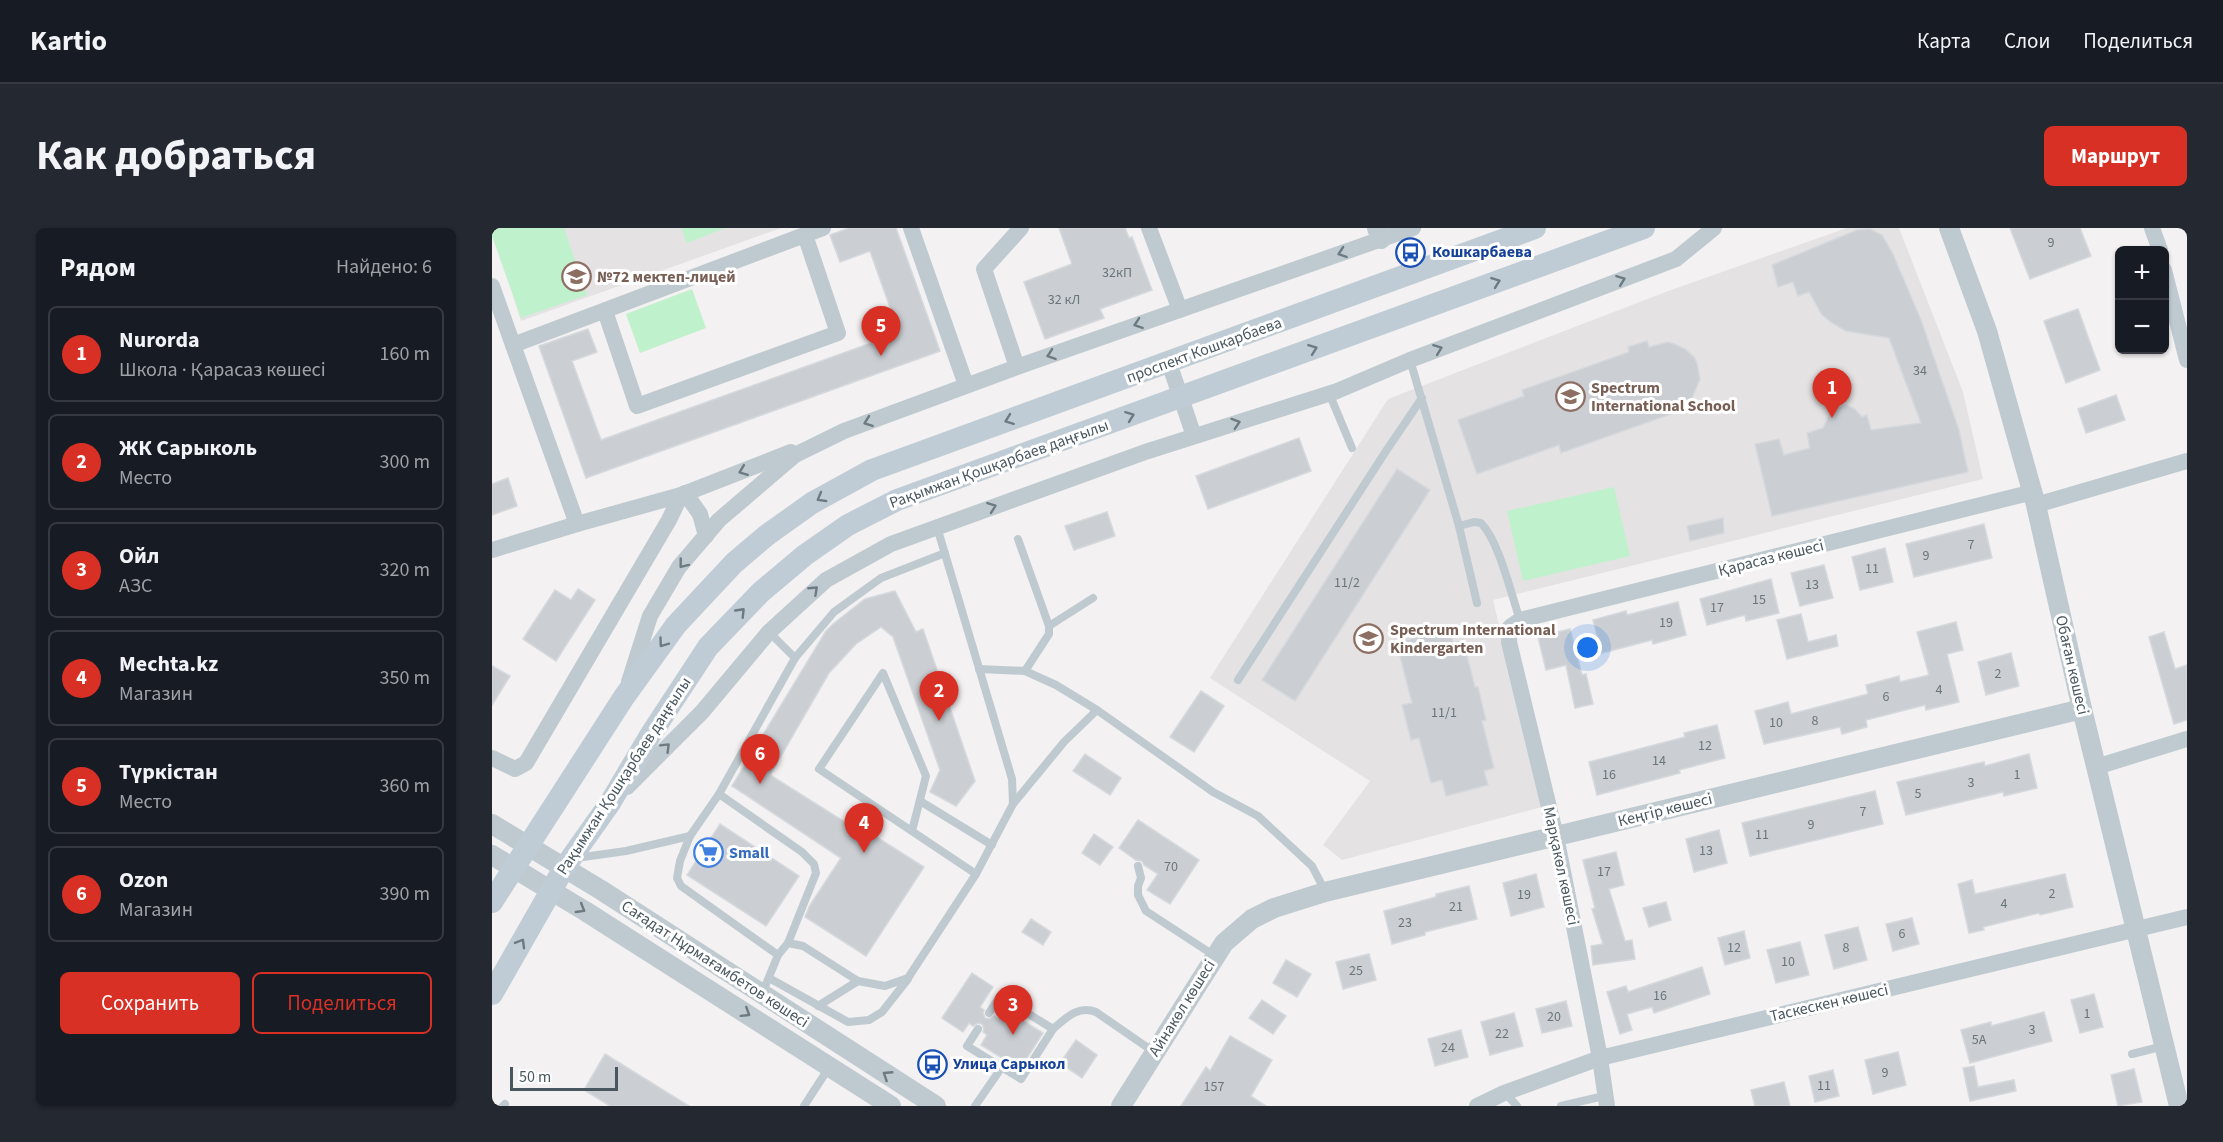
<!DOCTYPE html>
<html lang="ru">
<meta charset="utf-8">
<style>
body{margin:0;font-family:"Source Sans 3",sans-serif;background:#242831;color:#f1f3f6}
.controls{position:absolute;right:18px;top:18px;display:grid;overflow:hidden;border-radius:9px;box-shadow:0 2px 4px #0004}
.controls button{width:54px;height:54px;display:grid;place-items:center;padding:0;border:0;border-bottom:2px solid #363941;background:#171b24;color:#f1f3f6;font:30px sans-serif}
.scale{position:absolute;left:18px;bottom:15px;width:108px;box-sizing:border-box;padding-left:6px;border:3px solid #48575f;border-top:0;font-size:16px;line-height:21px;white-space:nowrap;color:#48575f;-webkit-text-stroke:4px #fff;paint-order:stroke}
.you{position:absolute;left:1096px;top:420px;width:21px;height:21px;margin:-15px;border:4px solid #fff;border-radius:50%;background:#1a73e8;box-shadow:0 0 0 9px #1a73e833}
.badge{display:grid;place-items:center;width:39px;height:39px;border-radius:50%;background:#d93025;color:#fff;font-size:20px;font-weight:700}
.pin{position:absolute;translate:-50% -50px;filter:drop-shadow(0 2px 3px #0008)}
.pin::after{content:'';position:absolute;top:32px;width:21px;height:18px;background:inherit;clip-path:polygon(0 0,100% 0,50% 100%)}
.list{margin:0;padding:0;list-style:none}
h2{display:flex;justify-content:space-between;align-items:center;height:78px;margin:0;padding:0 24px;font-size:26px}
h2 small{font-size:20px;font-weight:400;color:#9ea1a6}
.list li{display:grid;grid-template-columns:39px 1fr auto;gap:18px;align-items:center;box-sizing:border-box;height:96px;margin:0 12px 12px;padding:0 12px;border:2px solid #363941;border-radius:9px}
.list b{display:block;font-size:22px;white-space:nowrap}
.list p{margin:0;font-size:20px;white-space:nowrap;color:#9ea1a6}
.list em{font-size:20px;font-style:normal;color:#9ea1a6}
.actions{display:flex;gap:12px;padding:18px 24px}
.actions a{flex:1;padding:14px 0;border:2px solid #d93025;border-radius:9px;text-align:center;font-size:21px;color:#d93025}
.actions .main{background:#d93025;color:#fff}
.map{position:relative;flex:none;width:1695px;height:878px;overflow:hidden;border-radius:9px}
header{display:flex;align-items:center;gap:36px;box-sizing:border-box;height:84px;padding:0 30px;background:#171b24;border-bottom:2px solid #363941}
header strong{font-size:28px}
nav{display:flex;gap:33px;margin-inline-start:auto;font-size:21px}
.intro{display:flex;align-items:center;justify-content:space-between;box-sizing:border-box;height:144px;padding:0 36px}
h1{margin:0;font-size:42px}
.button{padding:15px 27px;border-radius:9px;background:#d93025;color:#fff;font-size:21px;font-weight:700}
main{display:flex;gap:36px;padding:0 36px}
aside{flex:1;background:#171b24;border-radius:9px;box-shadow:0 2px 4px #0004}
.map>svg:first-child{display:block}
.education{fill:#e4e2e3}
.green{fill:#c0f1cd}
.building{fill:#cbcfd3;stroke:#d5d8dc;stroke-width:1.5}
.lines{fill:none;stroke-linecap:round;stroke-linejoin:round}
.service{stroke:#bfcad0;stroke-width:8}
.minor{stroke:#bfcad0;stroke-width:16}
.tertiary{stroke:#bfcad0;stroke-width:20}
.secondary{stroke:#bfccd5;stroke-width:22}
.oneway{stroke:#6c7a81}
.oneway2{stroke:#6c7a82}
.labels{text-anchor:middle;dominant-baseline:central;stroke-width:6;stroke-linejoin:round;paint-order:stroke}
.number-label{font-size:14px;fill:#69757c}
.transit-label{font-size:16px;font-weight:bold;fill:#164399;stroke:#fff;text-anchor:start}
.education-label{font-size:16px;font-weight:bold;fill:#785e54;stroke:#fff;text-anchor:start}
.street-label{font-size:16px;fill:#48575f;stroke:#fff}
.shop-label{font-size:16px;font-weight:bold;fill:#366cbe;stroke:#fff;text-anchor:start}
</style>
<header>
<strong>Kartio</strong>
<nav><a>Карта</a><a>Слои</a><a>Поделиться</a></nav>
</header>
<div class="intro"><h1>Как добраться</h1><a class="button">Маршрут</a></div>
<main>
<aside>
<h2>Рядом<small>Найдено: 6</small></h2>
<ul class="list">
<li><span class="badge">1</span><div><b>Nurorda</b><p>Школа · Қарасаз көшесі</p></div><em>160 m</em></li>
<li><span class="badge">2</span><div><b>ЖК Сарыколь</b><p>Место</p></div><em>300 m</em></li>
<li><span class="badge">3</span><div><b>Ойл</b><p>АЗС</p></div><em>320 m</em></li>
<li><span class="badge">4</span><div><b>Mechta.kz</b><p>Магазин</p></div><em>350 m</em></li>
<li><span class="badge">5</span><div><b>Түркістан</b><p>Место</p></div><em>360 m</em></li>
<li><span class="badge">6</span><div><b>Ozon</b><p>Магазин</p></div><em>390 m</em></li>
</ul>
<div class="actions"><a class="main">Сохранить</a><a>Поделиться</a></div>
</aside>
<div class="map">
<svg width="1695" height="878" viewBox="0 0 1695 878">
<rect width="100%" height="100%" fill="#f3f1f1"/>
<!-- education -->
<g class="education">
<path d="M0,0H289L29,93Z"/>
<path d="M1355,0H1407L1471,164L1491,251L1001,372L1050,579L850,632L831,617L878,553L718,450L896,171L1179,62Z"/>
</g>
<!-- green -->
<g class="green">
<path d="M0,0H72L95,67L29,90L0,8Z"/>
<path d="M189,0H233L195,15Z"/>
<path d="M200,61L214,100L148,125L134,86Z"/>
<path d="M1122,259L1138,328L1031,353L1015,283Z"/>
</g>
<!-- building -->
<g class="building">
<path d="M357,0H404L448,123L94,250L47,118L96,101L105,124L80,133L109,212L407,105L378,23L348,34L338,7Z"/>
<path d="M567,0H633L637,10L640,9L660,62L608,81L612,90L553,111L532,54L580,36Z"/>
<path d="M1518,0H1588L1599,28L1538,51Z"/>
<path d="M1378,1L1390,7L1401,26L1429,92L1467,202L1476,244L1280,288L1263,216L1287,211L1292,227L1318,220L1315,205L1331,200L1339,184L1346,179L1355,177L1363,181L1370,189L1375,187L1379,202L1429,195L1397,110L1354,103L1340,95L1330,87L1317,64L1306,68L1301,54L1286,59L1280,37L1365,2Z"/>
<path d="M1586,81L1608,142L1574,155L1552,93Z"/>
<path d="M1155,113L1157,119L1176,114L1182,116L1193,121L1202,129L1205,135L1208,151L1200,170L1192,176L1180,182L1179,186L1069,225L1067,217L985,246L966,192L1032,168L1030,162L1137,124L1136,119Z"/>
<path d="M1624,167L1633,192L1594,205L1586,181Z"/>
<path d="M807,210L819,243L716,281L704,248Z"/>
<path d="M905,241L938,262L803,473L770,452Z"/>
<path d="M16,250L25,278L0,287V256Z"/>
<path d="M615,284L623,308L582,322L573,298Z"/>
<path d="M1231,290L1232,305L1198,313L1195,298Z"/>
<path d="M1492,296L1500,330L1422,349L1414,316Z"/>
<path d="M1393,320L1401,354L1368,362L1360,329Z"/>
<path d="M1332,337L1341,370L1308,378L1299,345Z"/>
<path d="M1279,351L1287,385L1254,393L1253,387L1215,397L1208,371Z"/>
<path d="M86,361L103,372L64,433L31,411L63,362L79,372Z"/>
<path d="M403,363L424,404L431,401L483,553L464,578L438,564L448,542L401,409L389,399L364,416L337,445L278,547L367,603L369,599L432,639L374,728L313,689L318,677L349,630L240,558L334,403L341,396L373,371Z"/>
<path d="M1186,374L1194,407L1161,416L1160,412L1110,425L1101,392L1134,383L1135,387Z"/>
<path d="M1309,386L1316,414L1344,407L1346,418L1295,431L1285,392Z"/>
<path d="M1464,394L1471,422L1455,426L1467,474L1434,482L1433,477L1374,492L1375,499L1350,506L1348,499L1272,516L1263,483L1296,474L1299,486L1376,466L1374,457L1407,448L1408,454L1437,447L1425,404Z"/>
<path d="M958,401L961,415L971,412L983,459H986L994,492L990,493L1002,540L992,543L996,557L954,568L950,552L939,555L927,510L919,512L910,477L920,475L908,428L917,426L914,412Z"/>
<path d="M1078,401L1090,447L1094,446L1101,476L1083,480L1074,437L1054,442L1046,409Z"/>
<path d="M1672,404L1683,441L1695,437V492L1682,496L1657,409Z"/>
<path d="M1519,425L1527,458L1494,467L1486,434Z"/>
<path d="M0,438L18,448L0,477Z"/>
<path d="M709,463L732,478L702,524L678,509Z"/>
<path d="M1225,497L1233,530L1187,542L1188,545L1105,567L1097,534L1193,509L1192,505Z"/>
<path d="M593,526L629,550L618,567L581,543Z"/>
<path d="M1537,526L1545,560L1512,568L1511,564L1414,587L1405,554L1492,534L1493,538Z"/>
<path d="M1383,563L1391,596L1258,628L1250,595Z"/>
<path d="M646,592L707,632L678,676L655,662L666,646L652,637L650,633L644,632L627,620Z"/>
<path d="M228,596L307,648L274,698L195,647Z"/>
<path d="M1227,602L1235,635L1202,644L1194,611Z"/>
<path d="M602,606L621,619L608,637L590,625Z"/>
<path d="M1124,624L1132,657L1117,661L1133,713L1140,712L1143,731L1101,737L1099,718L1111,716L1100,681L1103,680L1091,632Z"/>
<path d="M1044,646L1052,679L1019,688L1011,655Z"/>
<path d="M1573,646L1581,679L1548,687L1547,685L1491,699L1492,702L1477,705L1466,656L1480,652L1483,666Z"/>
<path d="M977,658L985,691L933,704V707L900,716L892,683L944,669V666Z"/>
<path d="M1174,674L1179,692L1157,699L1151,680Z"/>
<path d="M1420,690L1427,716L1401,723L1394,696Z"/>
<path d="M539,691L559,704L551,717L530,704Z"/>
<path d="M1366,699L1375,732L1342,741L1333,707Z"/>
<path d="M1252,703L1258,730L1233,737L1226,710Z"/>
<path d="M1308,714L1317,747L1284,755L1275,722Z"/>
<path d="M877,726L884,752L851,761L844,734Z"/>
<path d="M794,732L819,746L805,769L781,755Z"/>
<path d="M1210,739L1218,766L1162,785L1160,779L1135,786L1140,802L1128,806L1115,764L1134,758L1136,764Z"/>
<path d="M480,745L501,759L488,779L492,782L491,785L493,790L497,791L502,788L506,791L512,781L551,805L528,841L489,817L495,807L491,804L492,801L490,796L486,795L481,798L477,795L471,804L450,790Z"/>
<path d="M1602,766L1611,799L1588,805L1579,772Z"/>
<path d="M770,772L794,788L781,806L757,790Z"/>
<path d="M1074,773L1080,798L1050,805L1044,781Z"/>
<path d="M1552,784L1560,813L1478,835L1469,802L1499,794V798Z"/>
<path d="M1022,785L1031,818L998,827L989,794Z"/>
<path d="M969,802L976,829L943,838L936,811Z"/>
<path d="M738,808L780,832L759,868L774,878H689L714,839L718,843Z"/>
<path d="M584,812L605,827L590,850L568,835Z"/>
<path d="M1406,824L1414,857L1381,866L1373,832Z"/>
<path d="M113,826L197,878H118L92,862Z"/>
<path d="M1482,838L1486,859L1522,852L1524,863L1478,873L1471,840Z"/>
<path d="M1642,841L1650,874L1626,878L1619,847Z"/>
<path d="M1341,842L1347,868L1323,874L1317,848Z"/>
<path d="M1292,854L1298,878H1263L1259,862Z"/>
</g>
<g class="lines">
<!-- service -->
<g class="service">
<path d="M918,132L967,298L985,375"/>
<path d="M837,165L860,220"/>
<path d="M967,298L982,294L989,295C1007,313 1019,366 1028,392"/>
<path d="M445,299L520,551L521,576L484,646"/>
<path d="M526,311L557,398V406L533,443"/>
<path d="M557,398L601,370"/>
<path d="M277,404L303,430"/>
<path d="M487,441L533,443L564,457L605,482"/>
<path d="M746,452L894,223L930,170"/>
<path d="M227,566L310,624L322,636L324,645L296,715L286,727L270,766"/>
<path d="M428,573L500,617"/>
<path d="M521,576L572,514L605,482L721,564L766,588L820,638L833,663"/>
<path d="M84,630L134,623L198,608"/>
<path d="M646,638L649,650L646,658V667L654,683L723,728"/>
<path d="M296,715L311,718L366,753L393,758L416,750L484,646L327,541L391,445L434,548L420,603"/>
<path d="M286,727L189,658L185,650L188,633L198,608L227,566L303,430L342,384L389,350L453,325"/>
<path d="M277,750L356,794L377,792L390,784L416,751"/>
<path d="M326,778L366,753"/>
<path d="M486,801L475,818L529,851L561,801L508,768L497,785"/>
<path d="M561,801C574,790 586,777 604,784L662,824"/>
<path d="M1640,826L1672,818"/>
<path d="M1013,865L1025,878"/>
<path d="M11,878L13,876"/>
<path d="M312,878L338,838"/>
<path d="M483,878L510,839"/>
<path d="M1069,878L1112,868"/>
</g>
<!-- minor -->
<g class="minor">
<path d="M419,0L474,157"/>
<path d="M657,0L688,82"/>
<path d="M1660,0L1668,22"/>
<path d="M1672,42L1695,132"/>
<path d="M0,58L21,117"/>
<path d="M113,83L145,178L346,105L313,7"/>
<path d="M677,135L702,208"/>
<path d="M525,139L492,41L529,0"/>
<path d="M299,224L189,267L85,296L21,117L331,0"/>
<path d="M193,265L208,286L214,308"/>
<path d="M1544,277L1695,233"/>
<path d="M0,322L85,296"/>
<path d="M137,454L158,388L187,339L227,292L303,227L352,203L525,139L921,0"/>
<path d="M0,530L23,541L34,535L177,292L189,267"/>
<path d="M1604,539L1695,511"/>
<path d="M135,559L210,484L277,404L334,352L399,316L656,223L845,163L918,132L1184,31L1222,0"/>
<path d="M985,878L1012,865L1108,830L1695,689"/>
<path d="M1115,878L1108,830L1064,608L1017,414L1018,399L1028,392L1541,264"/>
</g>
<!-- tertiary -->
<g class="tertiary">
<path d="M885,0L889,11"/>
<path d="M1457,0L1495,103L1544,277L1590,481L1687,878"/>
<path d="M0,596L109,662L444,878"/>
<path d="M0,627L93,683L399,878"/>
<path d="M629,878L732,715L760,691L782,680L833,664L1590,481"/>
</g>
<!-- secondary -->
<g class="secondary">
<path d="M0,674L132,469L184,397L242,335L275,307L320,275L380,242L1043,0"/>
<path d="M0,766L72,640L118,575L159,506L216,419L269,364L313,327L356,297L405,272L1152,0"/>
</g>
</g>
<!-- one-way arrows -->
<defs><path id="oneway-chevron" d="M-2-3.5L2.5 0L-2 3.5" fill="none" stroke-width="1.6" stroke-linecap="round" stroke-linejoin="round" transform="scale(1.5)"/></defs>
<g class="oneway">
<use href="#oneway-chevron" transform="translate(850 25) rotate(161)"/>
<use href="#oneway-chevron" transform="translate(1129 52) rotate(-21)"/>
<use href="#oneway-chevron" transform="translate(646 96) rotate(161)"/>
<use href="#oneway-chevron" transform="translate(946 121) rotate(-21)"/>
<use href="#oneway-chevron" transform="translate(559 127) rotate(161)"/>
<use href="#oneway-chevron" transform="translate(376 194) rotate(160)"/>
<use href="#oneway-chevron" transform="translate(744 195) rotate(-18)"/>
<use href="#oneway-chevron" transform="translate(251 243) rotate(159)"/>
<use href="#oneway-chevron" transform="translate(500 279) rotate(-20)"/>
<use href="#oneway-chevron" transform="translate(191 336) rotate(128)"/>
<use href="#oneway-chevron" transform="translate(322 362) rotate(-43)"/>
<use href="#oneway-chevron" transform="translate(174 519) rotate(-45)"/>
<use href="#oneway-chevron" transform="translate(89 681) rotate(31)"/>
<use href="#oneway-chevron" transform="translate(254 785) rotate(32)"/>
<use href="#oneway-chevron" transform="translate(395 847) rotate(-147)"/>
</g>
<g class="oneway2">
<use href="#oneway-chevron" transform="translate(1004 54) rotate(-20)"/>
<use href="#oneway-chevron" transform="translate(821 121) rotate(-20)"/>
<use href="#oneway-chevron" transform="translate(638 188) rotate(-20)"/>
<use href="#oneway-chevron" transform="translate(517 192) rotate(160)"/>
<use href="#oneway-chevron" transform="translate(329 270) rotate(150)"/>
<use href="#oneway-chevron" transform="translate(249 384) rotate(-46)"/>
<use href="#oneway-chevron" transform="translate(171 415) rotate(126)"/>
<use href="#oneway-chevron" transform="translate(29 715) rotate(-60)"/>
</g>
<!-- icons -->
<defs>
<symbol id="bus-ring" viewBox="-11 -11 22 22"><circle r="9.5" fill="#fff" stroke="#1a4fb4" stroke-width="1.5"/><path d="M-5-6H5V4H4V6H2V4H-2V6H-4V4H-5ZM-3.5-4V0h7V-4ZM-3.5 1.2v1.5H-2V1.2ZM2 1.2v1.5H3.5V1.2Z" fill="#1a4fb4"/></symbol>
<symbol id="school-ring" viewBox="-11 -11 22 22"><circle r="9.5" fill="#fff" stroke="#8d6e63" stroke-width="1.5"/><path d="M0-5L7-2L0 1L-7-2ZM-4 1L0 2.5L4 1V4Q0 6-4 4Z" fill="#8d6e63"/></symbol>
<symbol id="supermarket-ring" viewBox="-11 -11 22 22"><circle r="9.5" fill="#fff" stroke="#3f7fe0" stroke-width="1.5"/><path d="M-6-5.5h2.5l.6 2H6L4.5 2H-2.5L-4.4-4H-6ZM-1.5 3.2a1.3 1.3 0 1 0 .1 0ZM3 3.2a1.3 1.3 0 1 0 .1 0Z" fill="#3f7fe0"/></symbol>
</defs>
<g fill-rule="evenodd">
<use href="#bus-ring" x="902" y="8" width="33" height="33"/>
<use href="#school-ring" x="68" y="32" width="33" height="33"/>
<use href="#school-ring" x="1062" y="152" width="33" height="33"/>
<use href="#school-ring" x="860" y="394" width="33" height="33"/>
<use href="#supermarket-ring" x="200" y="608" width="33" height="33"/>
<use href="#bus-ring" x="424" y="820" width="33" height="33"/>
</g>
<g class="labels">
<!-- number labels -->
<g class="number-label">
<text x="1559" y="15">9</text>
<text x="625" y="45">32кП</text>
<text x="572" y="72">32 кЛ</text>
<text x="1428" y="143">34</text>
<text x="1479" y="317">7</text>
<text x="1434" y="328">9</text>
<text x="1380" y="341">11</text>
<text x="855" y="355">11/2</text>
<text x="1320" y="357">13</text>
<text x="1267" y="372">15</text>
<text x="1225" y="380">17</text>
<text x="1174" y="395">19</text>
<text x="1506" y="446">2</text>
<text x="1447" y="462">4</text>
<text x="1394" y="469">6</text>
<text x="952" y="485">11/1</text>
<text x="1323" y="493">8</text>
<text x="1284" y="495">10</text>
<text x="1213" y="518">12</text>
<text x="1167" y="533">14</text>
<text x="1117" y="547">16</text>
<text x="1525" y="547">1</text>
<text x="1479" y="555">3</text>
<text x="1426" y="566">5</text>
<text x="1371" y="584">7</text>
<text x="1319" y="597">9</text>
<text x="1270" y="607">11</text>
<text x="1214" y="623">13</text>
<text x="679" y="639">70</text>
<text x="1112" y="644">17</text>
<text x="1560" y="666">2</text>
<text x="1032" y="667">19</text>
<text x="1512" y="676">4</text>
<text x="964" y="679">21</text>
<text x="913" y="695">23</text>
<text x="1410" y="706">6</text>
<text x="1242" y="720">12</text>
<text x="1354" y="720">8</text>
<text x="1296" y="734">10</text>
<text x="864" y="743">25</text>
<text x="1168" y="768">16</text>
<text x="1595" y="786">1</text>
<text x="1062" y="789">20</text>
<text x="1540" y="802">3</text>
<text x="1010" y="806">22</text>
<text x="1487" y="812">5А</text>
<text x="956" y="820">24</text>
<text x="1393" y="845">9</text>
<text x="1332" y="858">11</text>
<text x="722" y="859">157</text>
</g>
<!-- transit labels -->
<g class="transit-label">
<text x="940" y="24">Кошкарбаева</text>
<text x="461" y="836">Улица Сарыкол</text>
</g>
<!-- education labels -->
<g class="education-label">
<text x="105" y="49">№72 мектеп-лицей</text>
<text x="1099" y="160">Spectrum<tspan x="1099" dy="18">International School</tspan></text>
<text x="898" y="402">Spectrum International<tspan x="898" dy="18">Kindergarten</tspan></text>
</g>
<!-- street labels -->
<g class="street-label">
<text transform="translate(712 122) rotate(-20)">проспект Кошкарбаева</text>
<text transform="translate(507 236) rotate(-20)">Рақымжан Қошқарбаев даңғылы</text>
<text transform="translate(1279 330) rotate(-14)">Қарасаз көшесі</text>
<text transform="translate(1580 437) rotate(77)">Обаған көшесі</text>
<text transform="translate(132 548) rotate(-57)">Рақымжан Қошқарбаев даңғылы</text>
<text transform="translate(1173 582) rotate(-14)">Кеңгір көшесі</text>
<text transform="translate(1069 638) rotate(78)">Марқакөл көшесі</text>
<text transform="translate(223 736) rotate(33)">Сағадат Нұрмағамбетов көшесі</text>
<text transform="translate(1337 775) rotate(-13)">Таскескен көшесі</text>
<text transform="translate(690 780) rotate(-58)">Айнакөл көшесі</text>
</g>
<!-- shop labels -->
<g class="shop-label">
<text x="237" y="625">Small</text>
</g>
</g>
</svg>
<div class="controls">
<button>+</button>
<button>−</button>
</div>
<div class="scale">50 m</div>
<div class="you"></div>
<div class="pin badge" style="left:1340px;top:190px">1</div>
<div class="pin badge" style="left:447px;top:493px">2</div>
<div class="pin badge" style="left:521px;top:807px">3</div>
<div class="pin badge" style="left:372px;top:625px">4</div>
<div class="pin badge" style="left:389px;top:128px">5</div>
<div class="pin badge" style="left:268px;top:556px">6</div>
</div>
</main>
